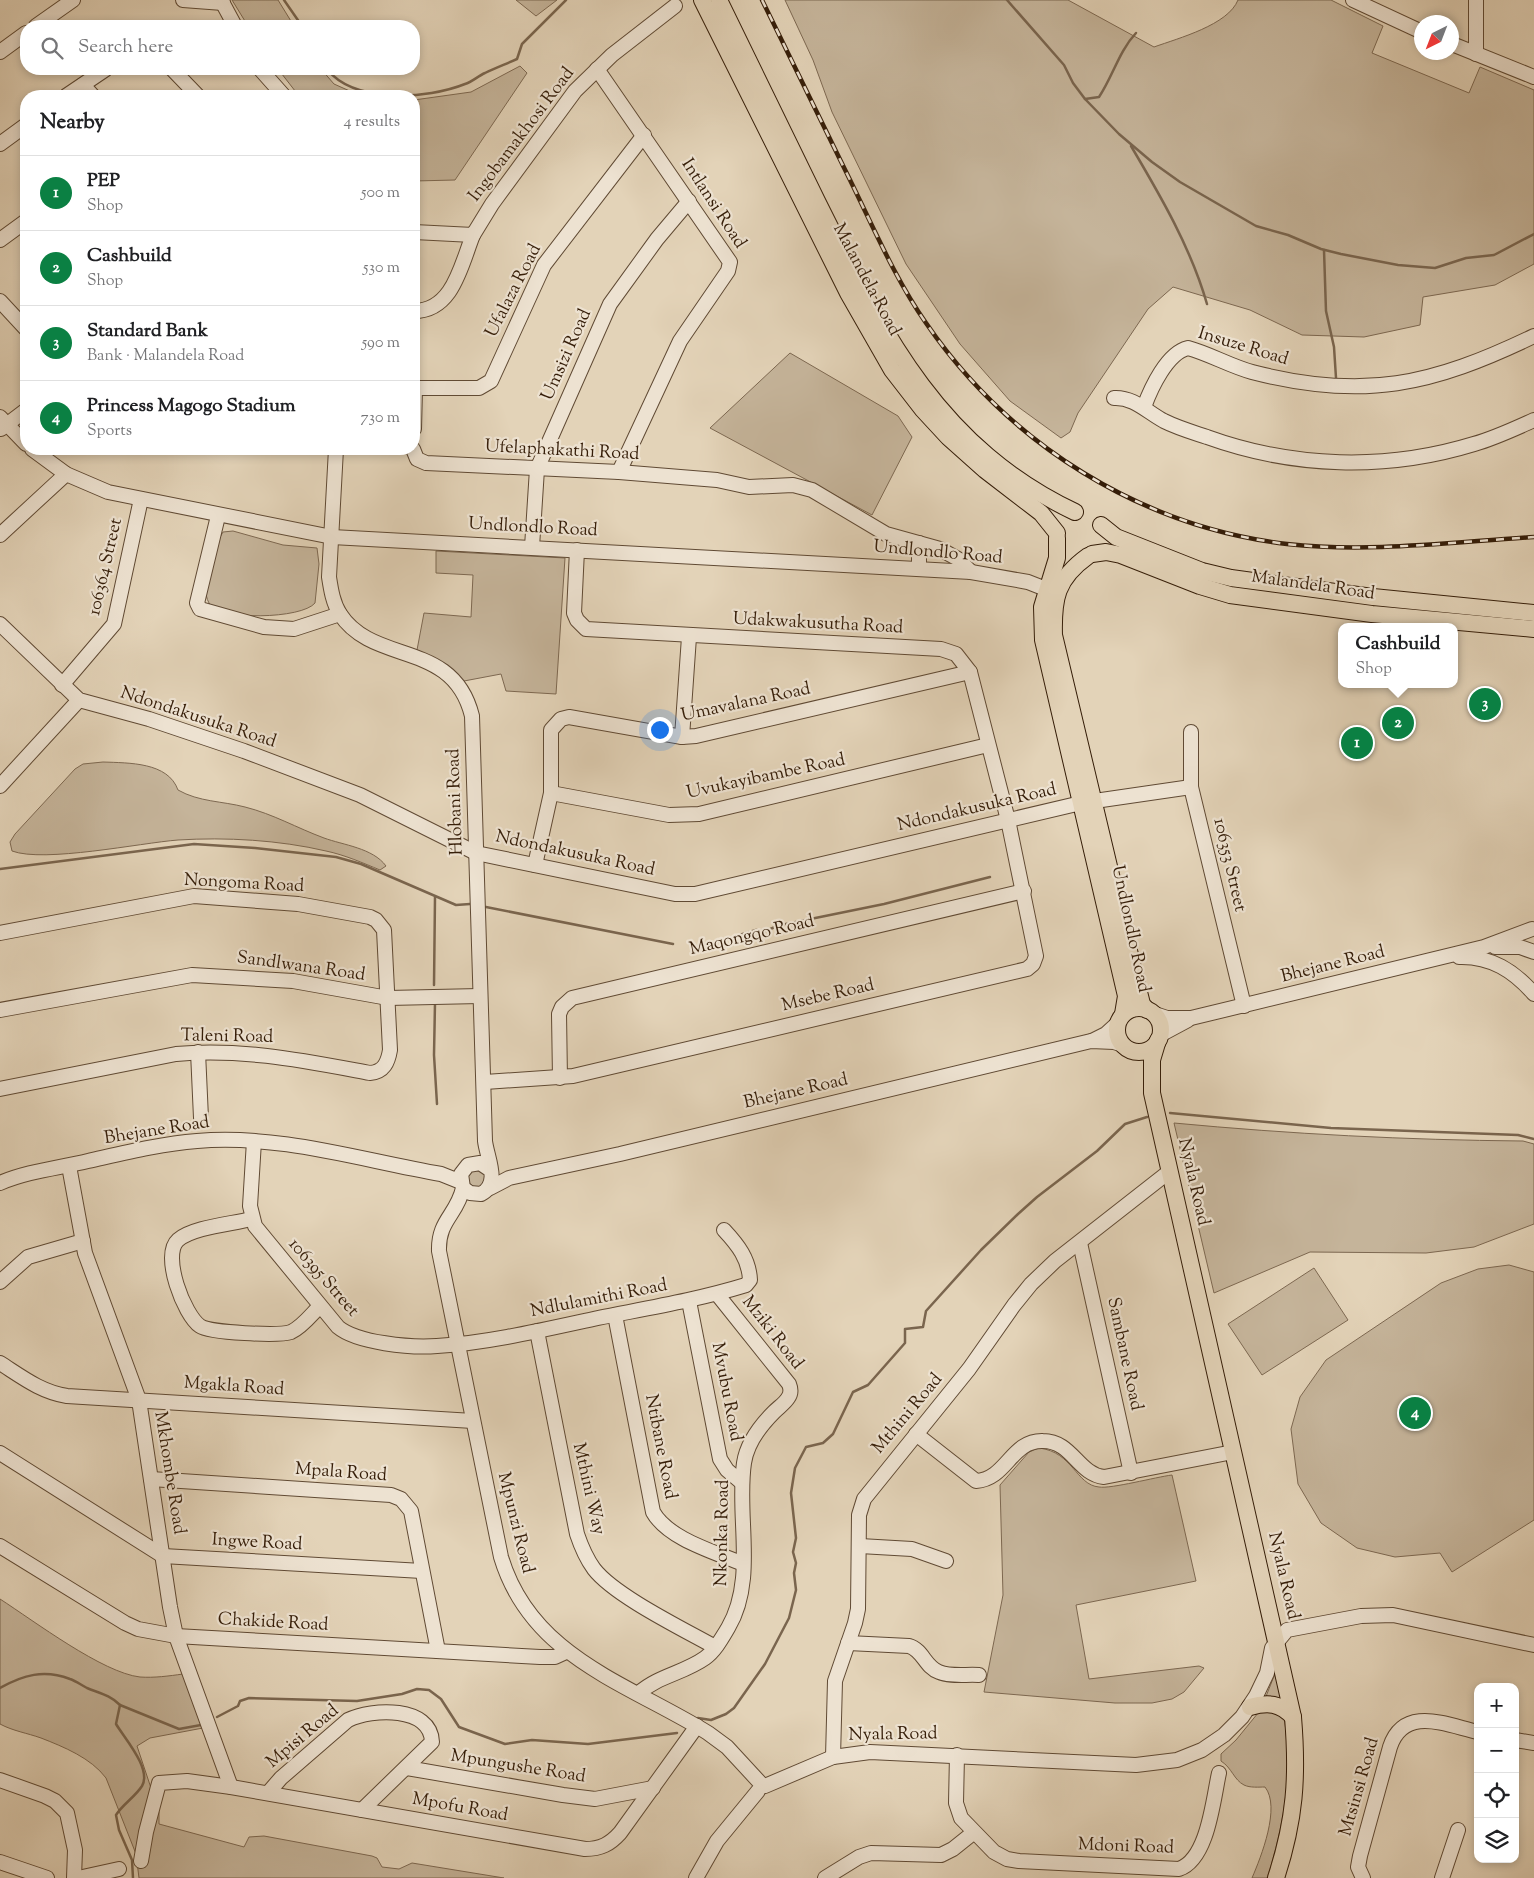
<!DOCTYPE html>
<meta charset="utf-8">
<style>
body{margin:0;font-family:"Sorts Mill Goudy",serif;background:#f2f2f2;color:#202124}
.controls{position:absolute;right:15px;bottom:15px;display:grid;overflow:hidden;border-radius:10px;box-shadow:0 2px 8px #0003}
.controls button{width:45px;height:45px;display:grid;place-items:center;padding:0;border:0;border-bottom:1px solid #e0e0e0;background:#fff;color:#202124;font:25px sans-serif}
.compass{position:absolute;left:1414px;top:15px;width:45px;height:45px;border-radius:50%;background:#fff;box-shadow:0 2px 8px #0003;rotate:222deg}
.you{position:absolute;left:659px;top:729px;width:18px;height:18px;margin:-12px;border:4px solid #fff;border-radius:50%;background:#1a73e8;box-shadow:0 0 0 8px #1a73e833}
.badge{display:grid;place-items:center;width:32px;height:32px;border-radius:50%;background:#0b8043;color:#fff;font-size:16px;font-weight:700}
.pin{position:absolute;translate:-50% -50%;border:2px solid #fff;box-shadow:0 1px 5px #0006}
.popup{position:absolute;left:1338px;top:623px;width:120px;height:65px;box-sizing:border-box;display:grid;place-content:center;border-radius:10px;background:#fff;filter:drop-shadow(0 1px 4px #0005);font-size:16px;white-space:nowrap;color:#757577}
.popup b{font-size:19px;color:#202124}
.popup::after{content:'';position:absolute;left:50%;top:100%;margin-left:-10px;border:10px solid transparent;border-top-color:#fff}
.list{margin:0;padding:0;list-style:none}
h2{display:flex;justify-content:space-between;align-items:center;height:65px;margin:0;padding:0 20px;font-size:21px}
h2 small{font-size:16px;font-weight:400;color:#757577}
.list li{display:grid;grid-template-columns:32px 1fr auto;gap:15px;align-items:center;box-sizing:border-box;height:75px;padding:0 20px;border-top:1px solid #e0e0e0}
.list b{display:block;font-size:19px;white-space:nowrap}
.list p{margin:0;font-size:16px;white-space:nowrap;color:#757577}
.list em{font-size:16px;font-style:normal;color:#757577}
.icon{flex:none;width:28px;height:28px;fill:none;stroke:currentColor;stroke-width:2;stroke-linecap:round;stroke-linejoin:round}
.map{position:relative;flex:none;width:1534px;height:1878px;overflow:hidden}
.search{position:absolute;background:#fff;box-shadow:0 2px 8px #0003;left:20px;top:20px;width:400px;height:55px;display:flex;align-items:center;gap:12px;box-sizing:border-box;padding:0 18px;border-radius:20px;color:#757577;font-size:19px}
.panel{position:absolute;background:#fff;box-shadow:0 2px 8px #0003;left:20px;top:90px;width:400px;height:365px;border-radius:20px}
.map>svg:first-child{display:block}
.green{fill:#c5b49a;stroke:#7d6851}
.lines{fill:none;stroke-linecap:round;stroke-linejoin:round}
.stream{stroke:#7a654e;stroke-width:2.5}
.minor-casing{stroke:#604a34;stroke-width:16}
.major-casing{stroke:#351d08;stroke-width:18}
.minor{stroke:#ede2d1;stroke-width:14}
.major{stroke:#e3d3b8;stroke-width:16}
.rail-casing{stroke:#351d08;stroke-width:4.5}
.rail{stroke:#ede2d1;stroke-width:2.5;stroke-dasharray:8;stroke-linecap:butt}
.labels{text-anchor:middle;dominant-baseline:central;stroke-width:4.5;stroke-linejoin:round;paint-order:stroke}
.street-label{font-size:18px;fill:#351d08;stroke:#ede2d1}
</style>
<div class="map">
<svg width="1534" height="1878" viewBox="0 0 1534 1878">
<rect width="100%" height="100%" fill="#e3d3b8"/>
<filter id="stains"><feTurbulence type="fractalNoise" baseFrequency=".004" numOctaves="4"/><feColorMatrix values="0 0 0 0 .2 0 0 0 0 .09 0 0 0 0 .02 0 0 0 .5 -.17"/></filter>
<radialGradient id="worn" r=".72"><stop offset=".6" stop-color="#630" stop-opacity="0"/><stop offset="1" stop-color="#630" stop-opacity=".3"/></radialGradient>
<!-- green -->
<g class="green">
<path d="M232,0H278L294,26H248Z"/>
<path d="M516,0H557L536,16Z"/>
<path d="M785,0H1068L1154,47C1179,38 1228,25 1238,0H1331L1383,26L1372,53L1469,93L1480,67L1534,90V264L1495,285L1423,297L1420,325L1364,337L1302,335L1250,310L1173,287L1148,309L1078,413L1070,432L1061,438L1010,401L960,344L906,264L832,112L813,60Z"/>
<path d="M520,66L527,73L455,180L414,181V100L471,92Z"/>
<path d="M278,69H321L334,84L361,96H299Z"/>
<path d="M790,353L898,416L912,437L872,515L710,428Z"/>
<path d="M233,531L283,545L317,548L319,564L315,603C302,619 219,621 209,603C199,586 214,547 223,532Z"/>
<path d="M436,551L565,558L556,694L506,691L501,674L464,681L449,666L417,650L424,613L471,617L473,575L436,573Z"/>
<path d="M103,762C129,763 168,762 178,790C199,802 222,801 245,807C273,814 297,828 324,838C343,845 373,848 386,866L380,870C363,863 345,855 326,851C279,840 226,837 178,840C140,843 44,863 12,851L10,842L15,834L75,769L83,764Z"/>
<path d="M1174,1123C1290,1134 1407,1140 1523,1141L1534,1144V1224L1474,1247L1426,1253L1310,1252L1214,1293Z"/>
<circle cx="477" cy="1178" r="9"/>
<path d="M1509,1265L1534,1272V1520L1452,1572L1440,1553L1395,1557L1357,1548L1321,1523L1298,1484L1291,1429L1300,1397L1326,1360L1441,1283L1478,1269Z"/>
<path d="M1314,1268L1348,1320L1262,1375L1228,1324Z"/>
<path d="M1039,1448C1073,1452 1076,1485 1099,1487C1111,1489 1156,1477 1172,1475L1196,1581L1076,1605L1089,1679L1199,1666L1204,1668L1184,1692L1172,1699L1152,1703H1115L984,1692L1003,1595L1000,1485L1029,1452Z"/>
<path d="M0,1599C34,1621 103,1673 140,1677C154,1678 169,1676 183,1674L203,1728L150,1738L137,1746L159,1812V1824L244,1847L249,1837L264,1836L372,1856L377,1858L382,1867L399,1869L412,1863L504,1878H139L136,1854L106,1778C91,1758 64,1747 41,1738C27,1733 13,1731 0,1724Z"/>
<path d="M1276,1671L1281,1700L1265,1699Z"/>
<path d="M1267,1709L1284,1717C1293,1772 1284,1826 1267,1878H1252C1261,1857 1281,1807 1265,1787C1259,1787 1250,1788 1244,1785C1234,1780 1232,1768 1221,1761V1754L1236,1740L1258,1713Z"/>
</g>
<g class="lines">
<!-- stream -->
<g class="stream">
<path d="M284,0L302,26"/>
<path d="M1007,0L1064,65L1073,83L1085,99L1119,134L1152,162L1180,182L1256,226L1288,235L1321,249L1341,254L1398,265L1435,268L1466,258L1494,255L1534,234"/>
<path d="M327,69C354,104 428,99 465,84C472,82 478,76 485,73C495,68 506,64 517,59L522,44L566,0"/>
<path d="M1085,99L1099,97C1113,76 1119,51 1136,33"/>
<path d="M1131,146C1160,195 1191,248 1207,304"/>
<path d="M1324,250L1326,311L1334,347L1336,378"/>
<path d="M0,869L194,844L255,848L336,857L361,864L456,905L470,904"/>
<path d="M486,907L673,944"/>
<path d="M781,925L884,904L990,877"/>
<path d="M716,942L756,930L766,931L777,926"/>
<path d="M434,985L435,897"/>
<path d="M435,1003L434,1055L437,1104"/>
<path d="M1170,1113L1331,1128L1518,1135L1534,1139"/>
<path d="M0,1688C23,1675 44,1669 70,1679C76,1681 81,1685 87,1688C99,1693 110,1695 120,1705L116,1724C125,1739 152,1769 142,1786C135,1797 123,1804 116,1815L119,1830L132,1860L133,1878"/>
<path d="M120,1705L179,1729L201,1725"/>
<path d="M217,1717L238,1706L240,1701L249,1698L357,1701L402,1694L417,1689L429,1690L441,1699L459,1727L505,1744L532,1740L588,1744L677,1733"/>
<path d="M698,1718L711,1720L726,1714L734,1708L765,1664L789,1618L796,1590L794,1573L796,1563L793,1552L796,1538L791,1493L795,1468L806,1447L823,1443L833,1434L853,1392L868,1385L905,1343V1329L923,1327L926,1311L981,1250L1018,1214L1037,1197L1097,1151L1125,1124L1147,1117"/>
</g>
<defs>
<g id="minor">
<path d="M183,0L223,3"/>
<path d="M221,0L235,26"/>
<path d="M1353,0L1422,32"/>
<path d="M36,26L73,0"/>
<path d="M1452,44L1534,77"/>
<path d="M0,52L26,33"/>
<path d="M1476,54V0"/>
<path d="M172,69L198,96"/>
<path d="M260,69L284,96"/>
<path d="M597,69L730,262L728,271L680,341L619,472"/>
<path d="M83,85L93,96"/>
<path d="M66,96L106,69"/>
<path d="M0,144L26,125"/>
<path d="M414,232L473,235L492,204L575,91L612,55L675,6"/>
<path d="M0,240L26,221"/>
<path d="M0,301L26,329"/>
<path d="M414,311C453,311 461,265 473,235"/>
<path d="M414,388H479L491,381L544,265L644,135"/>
<path d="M1114,398C1134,397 1147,412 1164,421C1178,428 1192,432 1207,437C1293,468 1386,471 1474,444C1495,438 1514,429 1534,420"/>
<path d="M1144,407C1151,388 1167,353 1188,348C1210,354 1230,366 1252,372C1364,401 1432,385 1534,336"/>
<path d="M0,417L26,444"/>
<path d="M1,429L26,410"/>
<path d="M414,429L415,388"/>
<path d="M32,449L66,474L108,492L332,537L971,572L1028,582L1056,593"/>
<path d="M336,449L329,577C331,590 333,603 340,614C374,666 453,639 472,716L485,1141C487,1158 501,1184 481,1194L470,1193L463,1188L461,1174L468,1165L480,1163L489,1169"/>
<path d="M413,449L417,459L426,463L619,472L717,480L749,487L793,485L812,490L886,534L940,549L958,559L971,572"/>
<path d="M218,516L197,603L200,609L264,627L294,629L340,614"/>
<path d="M0,535L66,474"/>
<path d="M532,547L537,469L610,304L657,239L689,201"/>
<path d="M919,569V543"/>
<path d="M0,624L79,700L149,719L244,751L360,795L476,853L675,894H695L1081,803L1191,787"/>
<path d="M62,685L114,624L141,499"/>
<path d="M1191,732V787L1244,1006"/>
<path d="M682,737L689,637"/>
<path d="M0,786L79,700"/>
<path d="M551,793L669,815L699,814L988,745"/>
<path d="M535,865L551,793V730L561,719L569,717L682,737L696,736L970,672"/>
<path d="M0,933L194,896L298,904L370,917L376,920L384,930L390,1050C388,1062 384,1072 370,1073C305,1061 243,1048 176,1054L0,1089"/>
<path d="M1495,947H1520L1534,952"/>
<path d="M1459,957C1491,956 1514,971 1534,994"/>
<path d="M0,1010L192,975L293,981L388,998L480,996"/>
<path d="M1152,1013L1167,1018H1191L1484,947L1532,929"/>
<path d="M1160,1035L1188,1020"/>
<path d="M1092,1041L1106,1034L1118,1023"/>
<path d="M198,1052L201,1118"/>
<path d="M560,1078L559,1014L562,1007L572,998L1024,891"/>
<path d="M485,1082L573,1076L1027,969L1033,964L1036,956L1008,820L970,672L956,654L941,649L586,629L577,620L574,613L577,550"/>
<path d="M254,1141L250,1206L255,1226L338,1327C357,1343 411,1348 437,1346C488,1343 547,1329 598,1318C648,1308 697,1300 746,1285L750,1280C749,1259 738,1245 724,1230"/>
<path d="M69,1166L85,1253L139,1400L170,1607L176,1636L231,1787"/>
<path d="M0,1183C28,1171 59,1168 88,1161C124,1153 160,1144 197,1141C280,1134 360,1160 441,1174L461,1182"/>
<path d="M463,1188C457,1215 438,1220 439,1251L501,1557C531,1657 627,1683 708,1733L727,1747L763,1786"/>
<path d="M490,1188L509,1178L620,1154L1091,1041L1114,1042L1123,1045"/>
<path d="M251,1219C232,1224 193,1227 178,1240C161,1255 184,1315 200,1326C210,1333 279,1336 291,1332C302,1327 311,1315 319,1307"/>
<path d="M1080,1243L1131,1473"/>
<path d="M0,1282L28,1257L83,1241"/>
<path d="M689,1301L720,1459L727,1470L741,1482"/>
<path d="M615,1315L653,1512C668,1539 715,1552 743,1564"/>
<path d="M537,1331L577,1534C581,1546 586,1558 594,1569C615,1596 683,1629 715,1647"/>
<path d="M0,1363C22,1377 41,1392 67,1396L473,1421"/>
<path d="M916,1434L976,1481C1007,1479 1011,1440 1043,1441C1072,1441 1078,1474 1104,1477L1233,1452"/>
<path d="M0,1453L163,1556L422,1571"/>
<path d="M151,1479L391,1495L401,1499L411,1511L438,1651"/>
<path d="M0,1546L125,1623L138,1629L176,1636L540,1657H555L566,1652"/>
<path d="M860,1546L912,1549L946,1561"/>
<path d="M848,1643L909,1646C923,1650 925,1667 939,1672C950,1677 967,1674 979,1675"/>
<path d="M639,1693C658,1676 684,1673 705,1658C715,1651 722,1638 728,1628C757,1579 736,1516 744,1463C747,1443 760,1426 774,1412C779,1407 785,1403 788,1398C791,1394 791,1389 789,1384L717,1294"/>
<path d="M1515,1740L1534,1743"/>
<path d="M957,1755L956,1803L961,1818L994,1852L1007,1859L1019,1861L1179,1869C1208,1859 1213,1800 1219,1773"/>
<path d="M833,1757L835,1681L855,1623L858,1609L859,1515L864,1499L969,1369L1014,1305L1031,1284L1055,1261L1170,1171"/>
<path d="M407,1768L563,1795L595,1799L653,1788"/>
<path d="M0,1780L45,1796L55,1801L67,1813L75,1850L74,1878"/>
<path d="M765,1786L833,1757L870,1752L1136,1765L1177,1760L1202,1750L1224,1735L1242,1717L1256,1696L1267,1673L1272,1648L1287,1630L1361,1616L1393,1615L1534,1645"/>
<path d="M268,1793L281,1778L348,1720C372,1708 431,1706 432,1742L362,1810"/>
<path d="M141,1861L146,1832L159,1783L187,1781L231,1787L585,1849C601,1849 610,1844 620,1833L697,1726"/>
<path d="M0,1862L47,1878"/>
<path d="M78,1878L119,1869"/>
<path d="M696,1878L717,1841L758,1791"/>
<path d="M825,1878L859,1857L871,1853L941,1855L953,1849L973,1833"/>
<path d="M1363,1878L1358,1867L1360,1856L1390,1747C1404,1705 1446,1725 1478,1732"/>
<path d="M1442,1878L1458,1830"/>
</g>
<g id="major">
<path d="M702,0L848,293L892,370L923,410L948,437L985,470L1041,513L1057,533"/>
<path d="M719,0C752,67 785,134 817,201C882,331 936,446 1075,512"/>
<path d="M1101,525L1116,537L1202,571L1231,578L1373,597L1534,613"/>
<path d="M1057,538V558L1042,607L1043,640L1126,996L1123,1014"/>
<path d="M1092,554L1106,552L1121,555L1200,586L1230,595L1372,614L1534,629"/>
<path d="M1088,556C1056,579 1053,599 1054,635L1136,980L1142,1004L1147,1010"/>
<circle cx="1139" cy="1030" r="22"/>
<path d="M1158,1040L1152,1060V1093L1293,1717C1298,1777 1295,1820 1276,1878"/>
<path d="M1250,1707C1268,1702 1280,1703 1293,1717"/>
</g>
</defs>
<!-- minor casing -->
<use href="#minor" class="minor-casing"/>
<!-- major casing -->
<use href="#major" class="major-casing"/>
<!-- minor -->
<use href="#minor" class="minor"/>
<!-- major -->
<use href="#major" class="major"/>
<defs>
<path id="rail" d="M762,0C792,61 822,123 852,184C875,231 896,280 926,323C1009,444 1141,527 1287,544C1369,553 1452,542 1534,537"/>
</defs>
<!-- rail casing -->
<use href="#rail" class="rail-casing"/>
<!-- rail -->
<use href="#rail" class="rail"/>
</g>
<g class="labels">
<!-- street labels -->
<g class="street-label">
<text transform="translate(522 135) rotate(-53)">Ingobamakhosi Road</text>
<text transform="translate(713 204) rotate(57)">Intlansi Road</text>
<text transform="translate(866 280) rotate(62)">Malandela Road</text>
<text transform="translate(514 291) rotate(-63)">Ufalaza Road</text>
<text transform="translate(1243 347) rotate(17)">Insuze Road</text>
<text transform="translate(567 355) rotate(-66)">Umsizi Road</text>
<text transform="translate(562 451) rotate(3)">Ufelaphakathi Road</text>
<text transform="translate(533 528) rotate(3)">Undlondlo Road</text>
<text transform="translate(938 553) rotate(5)">Undlondlo Road</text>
<text transform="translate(106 567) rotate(-77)">106364 Street</text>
<text transform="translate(1313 586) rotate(8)">Malandela Road</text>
<text transform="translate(818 624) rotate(3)">Udakwakusutha Road</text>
<text transform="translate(746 703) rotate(-12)">Umavalana Road</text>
<text transform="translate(198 718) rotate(18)">Ndondakusuka Road</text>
<text transform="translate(766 777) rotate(-12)">Uvukayibambe Road</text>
<text transform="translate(456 802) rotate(-92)">Hlobani Road</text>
<text transform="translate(977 808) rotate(-13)">Ndondakusuka Road</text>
<text transform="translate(575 854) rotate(12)">Ndondakusuka Road</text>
<text transform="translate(1229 865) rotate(77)">106353 Street</text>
<text transform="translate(244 884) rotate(3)">Nongoma Road</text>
<text transform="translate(1130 929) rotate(78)">Undlondlo Road</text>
<text transform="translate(752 936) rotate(-13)">Maqongqo Road</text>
<text transform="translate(1333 965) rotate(-14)">Bhejane Road</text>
<text transform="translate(301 967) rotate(8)">Sandlwana Road</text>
<text transform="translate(828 996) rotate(-13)">Msebe Road</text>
<text transform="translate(227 1037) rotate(1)">Taleni Road</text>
<text transform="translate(796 1092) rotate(-13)">Bhejane Road</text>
<text transform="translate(157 1131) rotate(-9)">Bhejane Road</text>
<text transform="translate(1193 1182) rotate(77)">Nyala Road</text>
<text transform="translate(323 1278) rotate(49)">106395 Street</text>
<text transform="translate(599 1299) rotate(-11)">Ndlulamithi Road</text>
<text transform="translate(772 1333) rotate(52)">Mziki Road</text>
<text transform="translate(1124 1354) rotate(78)">Sambane Road</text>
<text transform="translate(234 1387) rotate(4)">Mgakla Road</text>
<text transform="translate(726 1392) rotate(79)">Mvubu Road</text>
<text transform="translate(908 1414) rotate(-50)">Mthini Road</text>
<text transform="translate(660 1447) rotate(79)">Ntibane Road</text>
<text transform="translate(169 1473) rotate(81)">Mkhombe Road</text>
<text transform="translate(341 1473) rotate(4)">Mpala Road</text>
<text transform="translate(588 1489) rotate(77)">Mthini Way</text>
<text transform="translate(515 1523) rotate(76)">Mpunzi Road</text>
<text transform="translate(723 1533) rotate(-89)">Nkonka Road</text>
<text transform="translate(257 1543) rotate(3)">Ingwe Road</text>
<text transform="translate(1283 1576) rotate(77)">Nyala Road</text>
<text transform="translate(273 1623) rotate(3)">Chakide Road</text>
<text transform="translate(893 1735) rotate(-1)">Nyala Road</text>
<text transform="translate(303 1737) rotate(-40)">Mpisi Road</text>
<text transform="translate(518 1767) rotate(9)">Mpungushe Road</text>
<text transform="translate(1360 1787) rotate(-74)">Mtsinsi Road</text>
<text transform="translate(460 1808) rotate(10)">Mpofu Road</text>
<text transform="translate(1126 1847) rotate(2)">Mdoni Road</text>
</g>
</g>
<rect width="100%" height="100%" filter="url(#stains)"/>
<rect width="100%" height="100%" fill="url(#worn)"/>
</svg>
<div class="controls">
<button>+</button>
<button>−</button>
<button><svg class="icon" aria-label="locate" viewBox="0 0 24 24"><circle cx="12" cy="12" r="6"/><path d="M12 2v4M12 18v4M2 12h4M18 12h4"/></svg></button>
<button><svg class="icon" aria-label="layers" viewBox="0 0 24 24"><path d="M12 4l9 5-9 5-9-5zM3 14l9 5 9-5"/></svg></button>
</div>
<svg class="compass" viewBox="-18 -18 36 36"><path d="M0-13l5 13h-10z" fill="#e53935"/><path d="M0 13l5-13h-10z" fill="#757577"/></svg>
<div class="you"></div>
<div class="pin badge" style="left:1357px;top:743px">1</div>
<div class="pin badge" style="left:1398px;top:723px">2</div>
<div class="popup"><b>Cashbuild</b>Shop</div>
<div class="pin badge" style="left:1485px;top:704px">3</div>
<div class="pin badge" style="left:1415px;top:1413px">4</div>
<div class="search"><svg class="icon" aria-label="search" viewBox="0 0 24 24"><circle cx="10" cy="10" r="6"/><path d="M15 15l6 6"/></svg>Search here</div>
<section class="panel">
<h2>Nearby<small>4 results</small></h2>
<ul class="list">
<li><span class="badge">1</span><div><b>PEP</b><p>Shop</p></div><em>500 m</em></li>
<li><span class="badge">2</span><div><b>Cashbuild</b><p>Shop</p></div><em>530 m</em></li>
<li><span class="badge">3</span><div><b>Standard Bank</b><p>Bank · Malandela Road</p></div><em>590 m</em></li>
<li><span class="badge">4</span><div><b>Princess Magogo Stadium</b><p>Sports</p></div><em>730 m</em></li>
</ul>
</section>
</div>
